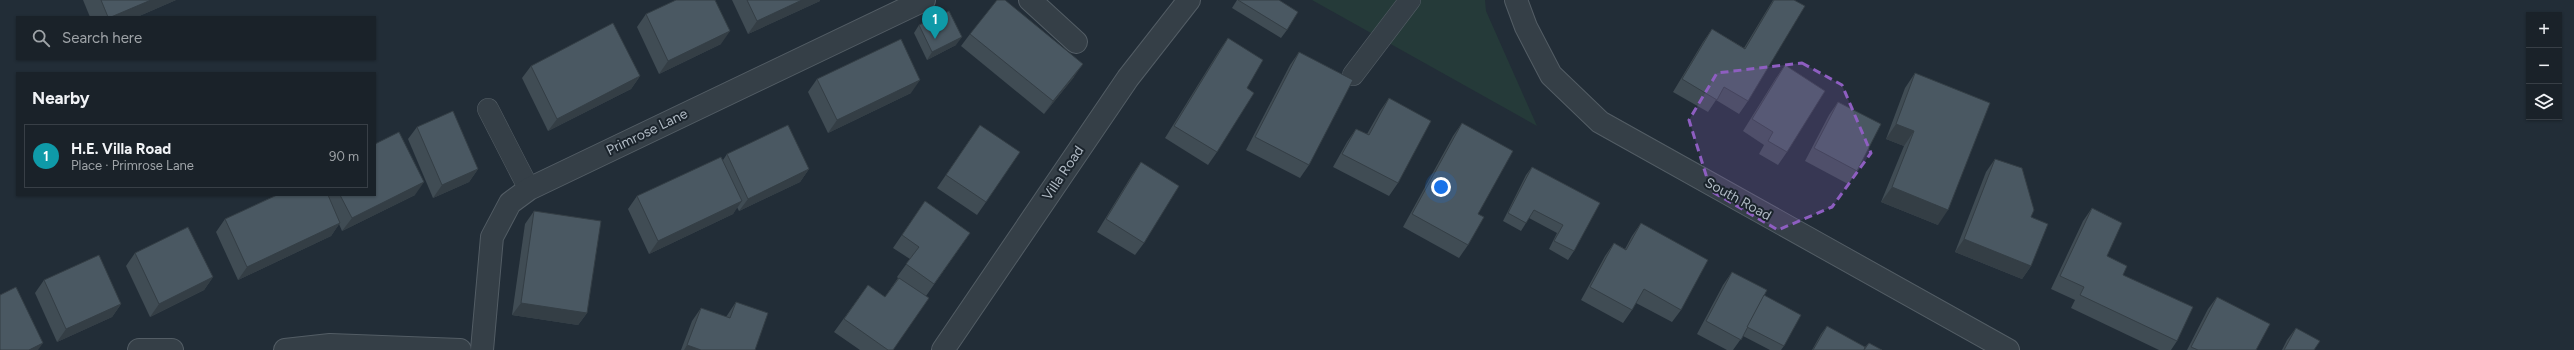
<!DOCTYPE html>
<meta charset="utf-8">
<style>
body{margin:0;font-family:Figtree,sans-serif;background:#232a31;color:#f1f3f6}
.controls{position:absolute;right:12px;top:12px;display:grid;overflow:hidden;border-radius:0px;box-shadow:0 1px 3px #0004}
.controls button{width:36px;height:36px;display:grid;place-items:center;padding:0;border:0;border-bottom:1px solid #383f46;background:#1a2229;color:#f1f3f6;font:20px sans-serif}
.you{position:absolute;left:1441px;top:187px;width:14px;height:14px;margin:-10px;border:3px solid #fff;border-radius:50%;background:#1a73e8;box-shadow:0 0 0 6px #1a73e833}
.badge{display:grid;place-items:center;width:26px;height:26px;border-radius:50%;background:#2563eb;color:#fff;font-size:13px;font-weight:700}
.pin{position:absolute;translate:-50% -33px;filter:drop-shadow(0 1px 2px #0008)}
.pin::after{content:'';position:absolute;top:21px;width:14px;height:12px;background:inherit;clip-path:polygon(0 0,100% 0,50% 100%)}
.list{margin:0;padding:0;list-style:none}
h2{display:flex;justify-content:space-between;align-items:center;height:52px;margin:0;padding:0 16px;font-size:17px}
h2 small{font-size:13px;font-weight:400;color:#9fa4a8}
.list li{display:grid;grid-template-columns:26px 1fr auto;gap:12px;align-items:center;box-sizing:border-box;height:64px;margin:0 8px 8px;padding:0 8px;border:1px solid #383f46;border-radius:0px}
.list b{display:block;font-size:15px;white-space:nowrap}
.list p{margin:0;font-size:13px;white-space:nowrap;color:#9fa4a8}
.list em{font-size:13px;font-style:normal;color:#9fa4a8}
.icon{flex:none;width:22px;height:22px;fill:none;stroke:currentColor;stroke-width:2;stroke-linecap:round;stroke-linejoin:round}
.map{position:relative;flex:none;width:2574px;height:350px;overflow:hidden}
.search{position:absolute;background:#1a2229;box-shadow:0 1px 3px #0004;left:16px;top:16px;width:360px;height:44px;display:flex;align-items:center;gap:10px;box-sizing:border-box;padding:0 14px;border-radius:0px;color:#9fa4a8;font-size:15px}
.panel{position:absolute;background:#1a2229;box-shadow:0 1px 3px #0004;left:16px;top:72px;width:360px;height:124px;border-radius:0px}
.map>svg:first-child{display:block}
.green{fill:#253a39}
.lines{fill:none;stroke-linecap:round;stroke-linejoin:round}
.service-casing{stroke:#535d65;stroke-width:22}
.minor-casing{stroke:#535d65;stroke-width:24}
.service{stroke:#353f47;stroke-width:21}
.minor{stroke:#353f47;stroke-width:22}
.wall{fill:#404c54}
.shaded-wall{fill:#343e45}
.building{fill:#4a5862;stroke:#343e45}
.marked{fill:#8e5ec1;fill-opacity:0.2;stroke:#8e5ec1;stroke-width:3;stroke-dasharray:8 5;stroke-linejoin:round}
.labels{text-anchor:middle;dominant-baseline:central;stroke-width:4;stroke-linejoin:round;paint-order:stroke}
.street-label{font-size:14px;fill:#b0bac4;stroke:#1b242c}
</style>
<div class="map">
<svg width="2574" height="350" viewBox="0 0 2574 350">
<rect width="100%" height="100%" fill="#222d37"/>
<!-- green -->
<path class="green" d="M1312,0H1485L1486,11L1537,126Z"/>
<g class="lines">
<defs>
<g id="service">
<path d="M1353,75L1410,0"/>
<path d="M488,109L529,189"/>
</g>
<g id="minor">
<path d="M1030,0L1076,42"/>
<path d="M1516,0L1526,27L1551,75L1600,122L2008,350"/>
<path d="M139,350H172"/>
<path d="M285,350L330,345L460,350"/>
<path d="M482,350L492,237L510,203L529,189L924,0"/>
<path d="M943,350L1128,78L1189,0"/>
</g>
</defs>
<!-- service casing -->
<use href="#service" class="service-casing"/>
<!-- minor casing -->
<use href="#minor" class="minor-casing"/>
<!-- service -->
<use href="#service" class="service"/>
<!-- minor -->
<use href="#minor" class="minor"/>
</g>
<!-- wall -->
<g class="wall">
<path d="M83,0H176L137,17H90Z"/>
<path d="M732,0H820V1L748,34Z"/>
<path d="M1237,0H1279L1287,30L1281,38L1232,8Z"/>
<path d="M1773,0H1794L1748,101L1739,114L1716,100L1708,112L1673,92L1703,42L1712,29L1744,48Z"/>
<path d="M646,14L721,44L659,74L637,27Z"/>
<path d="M919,25L956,45L927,60L914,33Z"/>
<path d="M970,34L1074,77L1044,114L961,46Z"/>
<path d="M1228,38L1247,88L1217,152L1208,165L1165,138L1219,51Z"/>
<path d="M1299,52L1309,165L1300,178L1246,150L1290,65Z"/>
<path d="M1785,65L1787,152L1778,165L1759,154L1764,145L1743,131L1776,78Z"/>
<path d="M531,66L640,76L631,89L548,131L522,78Z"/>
<path d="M1915,73L1938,225L1881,202L1904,146L1886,139L1905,88Z"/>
<path d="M817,79L911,93L828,133L808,92Z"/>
<path d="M1389,98L1398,183L1389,196L1333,167L1347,142L1356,129L1367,134L1380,111Z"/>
<path d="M1838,102L1857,171L1848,184L1805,161L1829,115Z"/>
<path d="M1462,123L1478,214L1468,245L1459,258L1403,227L1453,136Z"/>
<path d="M417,127L478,169L469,182L433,198L408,139Z"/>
<path d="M971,138L986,202L977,215L937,188Z"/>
<path d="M727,154L809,169L800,182L739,211L737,207L733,214L649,254L628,209L637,196L723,160Z"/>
<path d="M1995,159L2031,217V266L2022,279L1955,252L1986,172Z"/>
<path d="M1141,162L1144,243L1135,255L1097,232L1132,175Z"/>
<path d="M1532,167L1600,203L1574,251L1568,260L1549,249L1557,233L1529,218L1521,231L1503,221L1526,175Z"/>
<path d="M277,195H415L342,231L339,224L331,236L238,280L216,232L225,219Z"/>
<path d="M925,201L970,233L926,296L893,350H860L834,332L868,285L885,297L898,278L897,277L910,259L893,248Z"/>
<path d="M2092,208L2107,256L2123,275L2177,341L2171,350H2159L2071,308L2075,300L2051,289L2083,221Z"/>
<path d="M534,211L587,313L578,325L512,315L525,224Z"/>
<path d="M1641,223L1681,310L1672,322L1636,303L1632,310L1623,323L1581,300L1605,256L1614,243L1625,249L1632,236Z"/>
<path d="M135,253L213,277L204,290L150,317L126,266Z"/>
<path d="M1732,272L1764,295L1784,346L1781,350H1770L1743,336L1733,350H1727L1697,334L1723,285Z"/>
<path d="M44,280L121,304L112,317L57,342L35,293Z"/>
<path d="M2217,297L2256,350H2187L2208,309Z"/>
<path d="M736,302L755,350H681L692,321L701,308L726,317Z"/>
<path d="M1827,326L1865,347L1869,343L1882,350H1812L1821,334Z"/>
<path d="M2296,328L2314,350H2282L2287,340Z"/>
</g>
<!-- shaded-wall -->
<g class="shaded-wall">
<path d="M151,0H176L137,17H111Z"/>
<path d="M802,0H820V1L748,34L757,21Z"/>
<path d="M730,31L721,44L659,74L668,61Z"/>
<path d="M962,37L956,45L927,60L932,52Z"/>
<path d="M1083,64L1074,77L1044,114L1053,101Z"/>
<path d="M640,76L631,89L548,131L557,119Z"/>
<path d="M920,80L911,93L828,133L837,120Z"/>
<path d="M1896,124L1914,131L1904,146L1886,139Z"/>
<path d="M478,169L469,182L433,198L442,185Z"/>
<path d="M809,169L800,182L739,211L748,199Z"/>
<path d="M424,182L415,195L342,231L352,218Z"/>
<path d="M1892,187L1948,210L1938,225L1881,202Z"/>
<path d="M742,201L733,214L649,254L658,241Z"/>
<path d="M340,223L331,236L238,280L247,267Z"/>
<path d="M1964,239L2031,266L2022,279L1955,252Z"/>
<path d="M213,277L204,290L150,317L159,304Z"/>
<path d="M521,303L587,313L578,325L512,315Z"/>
<path d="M121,304L112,317L57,342L66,329Z"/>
<path d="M43,343L38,350H29Z"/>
<path d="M687,345L701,350H684Z"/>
</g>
<!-- building -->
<g class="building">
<path d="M101,0H151L111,17H108Z"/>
<path d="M676,0H715L730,31L668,61L646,14Z"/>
<path d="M747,0H802L757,21Z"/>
<path d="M997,0H1005L1083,64L1053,101L970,34Z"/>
<path d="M1238,0H1279L1298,12L1287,30Z"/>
<path d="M1774,0H1794L1805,6L1748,101L1724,87L1717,100L1682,79L1712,29L1745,49Z"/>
<path d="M949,11L962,37L932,52L919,25Z"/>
<path d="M613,23L640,76L557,119L531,66Z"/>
<path d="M1228,38L1263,60L1247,88L1254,93L1217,152L1174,126Z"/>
<path d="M901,39L920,80L837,120L817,79Z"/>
<path d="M1299,52L1353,80L1309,165L1255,137Z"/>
<path d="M1785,65L1825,91L1787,152L1768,141L1773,132L1752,119Z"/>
<path d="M1915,73L1990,103L1948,210L1892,187L1914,131L1896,124Z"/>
<path d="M1389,98L1431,121L1398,183L1342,154L1356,129L1369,135Z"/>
<path d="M1838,102L1881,124L1857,171L1814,148Z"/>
<path d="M453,111L478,169L442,185L417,127Z"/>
<path d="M1462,123L1513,151L1478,214L1484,217L1468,245L1412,214Z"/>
<path d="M788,125L809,169L748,199L727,154Z"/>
<path d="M980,125L1020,152L986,202L946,175Z"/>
<path d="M399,132L424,182L352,218L340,195H375V144Z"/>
<path d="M721,157L742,201L658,241L637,196Z"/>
<path d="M1995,159L2022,168L2034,210L2031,217L2048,224L2031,266L1964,239Z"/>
<path d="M1141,162L1179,186L1144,243L1106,219Z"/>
<path d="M1532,167L1600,203L1574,251L1554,241L1563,225L1534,210L1526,223L1508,213Z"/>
<path d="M277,195H328L340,223L247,267L225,219Z"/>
<path d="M925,201L970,233L934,284L906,264L919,247L902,235Z"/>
<path d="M2092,208L2122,223L2107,256L2127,266L2123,275L2193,307L2177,341L2080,295L2084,287L2060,276Z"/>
<path d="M534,211L601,221L587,313L521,303Z"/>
<path d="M1641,223L1708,260L1681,310L1644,289L1632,310L1590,287L1614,243L1626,250Z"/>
<path d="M188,227L213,277L159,304L135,253Z"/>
<path d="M99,255L121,304L66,329L44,280Z"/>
<path d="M1732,272L1767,290L1741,340L1706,321Z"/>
<path d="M899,278L929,298L893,350H888L844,319L868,285L885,297Z"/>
<path d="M16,287L43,343L29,350H0V295Z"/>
<path d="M1764,295L1801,315L1784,346L1747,327Z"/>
<path d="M2217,297L2270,324L2256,350H2198L2191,347Z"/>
<path d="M736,302L768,313L755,350H701L687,345L701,308L730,318Z"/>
<path d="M1827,326L1865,347L1864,350H1813Z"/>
<path d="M2296,328L2320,341L2314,350H2284Z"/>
<path d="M1869,343L1882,350H1864Z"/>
</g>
<!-- marked area -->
<path class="marked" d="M1802,63L1842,85L1871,153L1832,207L1778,230L1711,191L1689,120L1717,73Z"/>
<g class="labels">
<!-- street labels -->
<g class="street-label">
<text transform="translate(647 132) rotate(-26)">Primrose Lane</text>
<text transform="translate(1063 173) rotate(-56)">Villa Road</text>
<text transform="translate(1738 199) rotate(29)">South Road</text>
</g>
</g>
</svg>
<div class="controls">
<button>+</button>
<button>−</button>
<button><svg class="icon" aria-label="layers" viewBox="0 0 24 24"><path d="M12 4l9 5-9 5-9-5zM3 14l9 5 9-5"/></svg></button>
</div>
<div class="you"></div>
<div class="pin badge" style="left:935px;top:39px;background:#0f9aa8">1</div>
<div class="search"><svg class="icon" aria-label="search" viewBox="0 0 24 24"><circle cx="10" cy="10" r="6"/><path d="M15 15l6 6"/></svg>Search here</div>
<section class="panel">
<h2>Nearby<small></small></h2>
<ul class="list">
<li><span class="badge" style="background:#0f9aa8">1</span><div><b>H.E. Villa Road</b><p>Place · Primrose Lane</p></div><em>90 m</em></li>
</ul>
</section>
</div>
